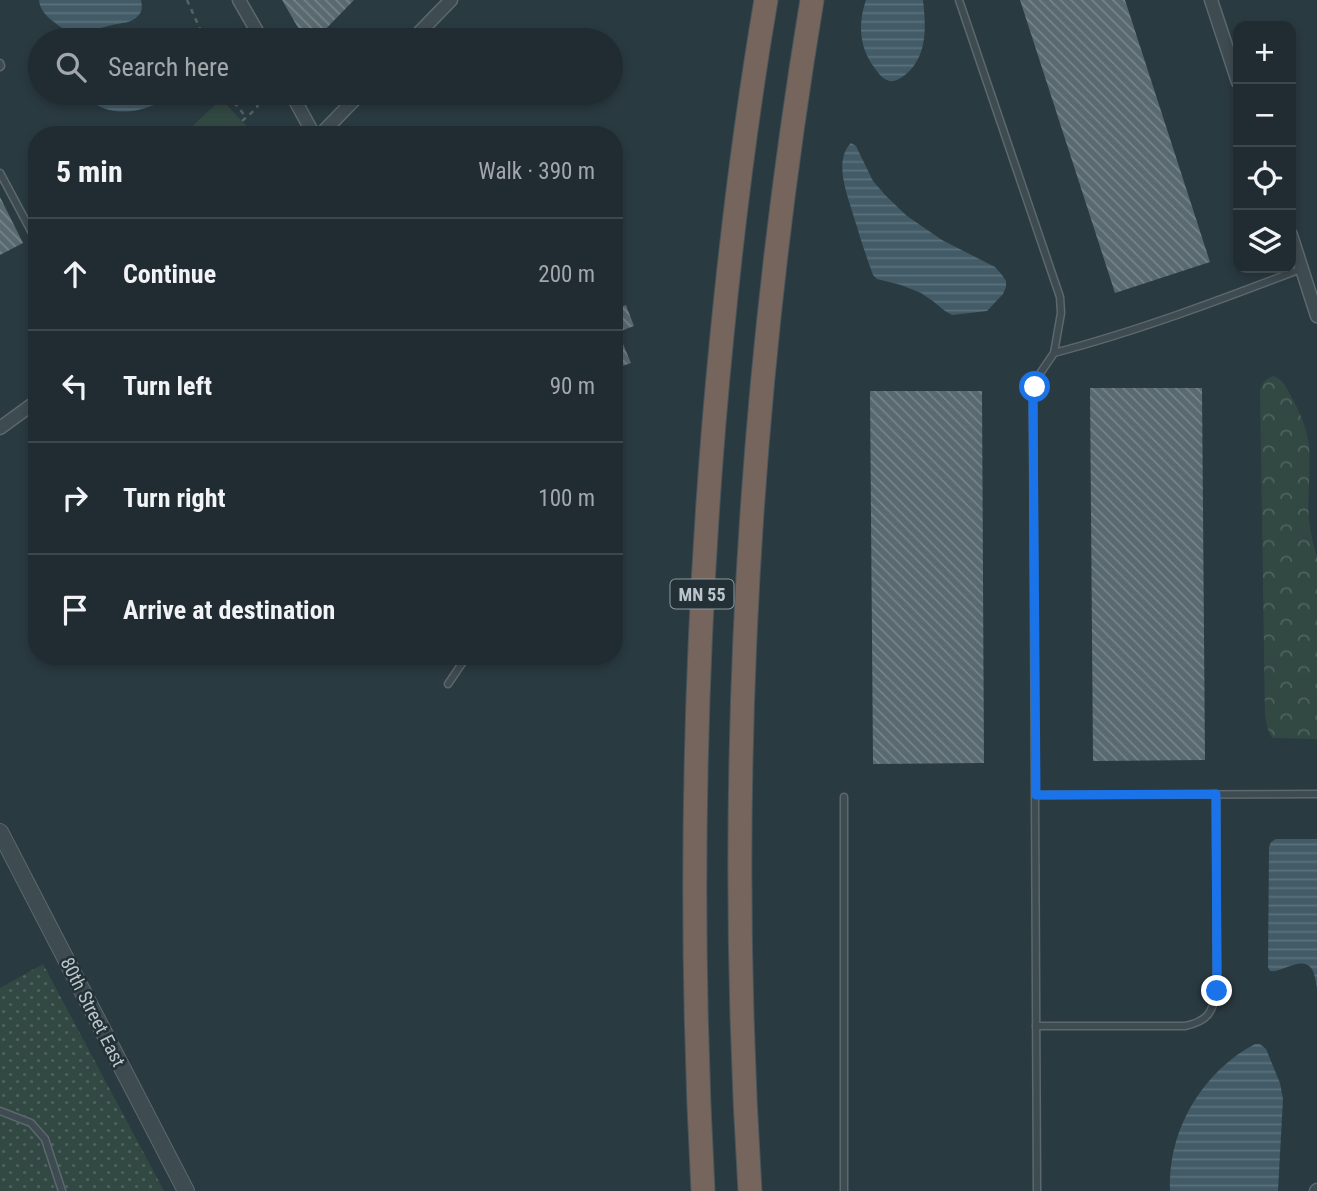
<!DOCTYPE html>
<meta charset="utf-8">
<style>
body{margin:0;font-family:"Roboto Condensed",sans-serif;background:#2d383d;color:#f1f3f6}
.controls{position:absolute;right:21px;top:21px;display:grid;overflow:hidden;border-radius:14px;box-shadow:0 4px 10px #0003}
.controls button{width:63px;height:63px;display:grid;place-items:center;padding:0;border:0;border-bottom:2px solid #3d484d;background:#202c31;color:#f1f3f6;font:35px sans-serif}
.stop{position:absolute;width:21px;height:21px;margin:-16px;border:5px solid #1a73e8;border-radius:50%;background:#fff}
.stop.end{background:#1a73e8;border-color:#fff;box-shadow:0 2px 7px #0008}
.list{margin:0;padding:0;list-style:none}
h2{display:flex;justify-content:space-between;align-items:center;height:91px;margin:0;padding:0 28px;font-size:30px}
h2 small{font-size:23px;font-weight:400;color:#a2a7ab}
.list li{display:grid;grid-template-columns:46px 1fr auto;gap:21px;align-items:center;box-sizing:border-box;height:112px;padding:0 28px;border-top:2px solid #3d484d}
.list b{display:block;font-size:26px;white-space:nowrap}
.list em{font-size:23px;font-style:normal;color:#a2a7ab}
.icon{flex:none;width:38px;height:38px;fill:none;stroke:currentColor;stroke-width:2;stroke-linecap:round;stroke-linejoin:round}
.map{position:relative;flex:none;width:1317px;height:1191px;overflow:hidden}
.search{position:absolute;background:#202c31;box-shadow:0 4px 10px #0003;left:28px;top:28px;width:595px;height:77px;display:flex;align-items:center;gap:18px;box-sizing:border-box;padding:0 24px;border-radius:38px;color:#a2a7ab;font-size:26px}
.panel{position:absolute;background:#202c31;box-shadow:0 4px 10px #0003;left:28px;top:126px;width:595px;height:539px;border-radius:28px}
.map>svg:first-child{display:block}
.grass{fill:url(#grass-dots)}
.forest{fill:url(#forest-crowns)}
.pitch{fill:#324943}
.water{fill:url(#water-rules)}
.building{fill:url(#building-back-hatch)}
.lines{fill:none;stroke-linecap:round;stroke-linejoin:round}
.service-casing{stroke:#5c686e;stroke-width:9}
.minor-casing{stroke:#5c686e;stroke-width:15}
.tertiary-casing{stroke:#5c686e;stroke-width:18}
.motorway-casing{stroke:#49555b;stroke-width:25}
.path{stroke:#526462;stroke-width:2.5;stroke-dasharray:5 5;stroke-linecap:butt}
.service{stroke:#3e4b51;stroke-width:6}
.minor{stroke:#3e4b51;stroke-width:12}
.tertiary{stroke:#3e4b51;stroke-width:16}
.motorway{stroke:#76655c;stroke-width:23}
.route{stroke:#1a73e8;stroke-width:9}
.labels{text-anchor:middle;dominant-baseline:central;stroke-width:5;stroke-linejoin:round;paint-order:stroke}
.shield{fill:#233036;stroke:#8d989e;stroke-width:2}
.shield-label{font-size:18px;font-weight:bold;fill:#bbc5cb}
.street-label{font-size:19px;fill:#bbc5cb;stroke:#233036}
</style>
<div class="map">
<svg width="1317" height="1191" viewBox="0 0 1317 1191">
<defs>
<pattern id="grass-dots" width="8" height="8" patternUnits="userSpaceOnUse" patternTransform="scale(1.75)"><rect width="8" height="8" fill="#324943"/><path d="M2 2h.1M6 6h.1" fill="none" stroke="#4e625d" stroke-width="1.8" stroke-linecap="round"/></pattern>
<pattern id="forest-crowns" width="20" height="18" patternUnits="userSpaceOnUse" patternTransform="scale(1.75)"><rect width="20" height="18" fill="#324943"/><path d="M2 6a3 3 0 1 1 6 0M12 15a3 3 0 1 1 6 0" fill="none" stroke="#4e625d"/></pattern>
<pattern id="water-rules" width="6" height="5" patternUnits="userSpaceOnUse" patternTransform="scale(1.75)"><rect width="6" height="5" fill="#425b67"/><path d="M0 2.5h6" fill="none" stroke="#5b717b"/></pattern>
<pattern id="building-back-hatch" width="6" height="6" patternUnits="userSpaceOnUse" patternTransform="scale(1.75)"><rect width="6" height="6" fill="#596970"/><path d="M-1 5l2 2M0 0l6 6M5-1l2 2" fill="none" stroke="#768489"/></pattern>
</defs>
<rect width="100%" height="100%" fill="#2a3a41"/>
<!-- grass -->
<path class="grass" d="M43,964L164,1191H0V988Z"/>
<!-- forest -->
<path class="forest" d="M1273,376C1283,379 1286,387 1291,396C1299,411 1308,429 1309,447C1311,471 1307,495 1309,519C1310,532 1313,544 1317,557V739L1272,738L1267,727L1265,715L1260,391C1262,383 1265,379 1273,376Z"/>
<!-- pitch -->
<path class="pitch" d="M221,99L255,135H183Z"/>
<!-- water -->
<g class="water">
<path d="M39,0H141C142,6 143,11 138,16C132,23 121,23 112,25C88,31 75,40 54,22C46,16 40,10 39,0Z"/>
<path d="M866,0H923C926,26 928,57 905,75C901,78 895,82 890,81C883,80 878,73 874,67C859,47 858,23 866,0Z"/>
<path d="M86,93H173C152,113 102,122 86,93Z"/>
<path d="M851,143L856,146L873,181L886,196L907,216L942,240L995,267L1002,275L1006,281V287L1003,294L987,311L952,315L945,311L934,302L921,293L901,285L877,279L873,275C865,254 859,233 852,211C846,191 834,160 851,143Z"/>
<path d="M1276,839H1317V988C1316,983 1315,976 1313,971C1304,953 1283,973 1270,971L1268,967L1269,847L1271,842Z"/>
<path d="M1255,1044H1260L1266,1049L1280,1083L1283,1099L1278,1191H1170C1167,1131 1202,1072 1255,1044Z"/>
</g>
<!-- building -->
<g class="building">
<path d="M282,0H354L316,39L312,34L304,38Z"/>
<path d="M1020,0H1125L1210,262L1115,293Z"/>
<path d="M0,197L23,243L0,255Z"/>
<path d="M626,305L634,326L618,332L631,363L614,369V309Z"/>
<path d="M1090,388H1202L1205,760L1093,761Z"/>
<path d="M870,391H982L984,763L873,764Z"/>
</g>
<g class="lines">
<defs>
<g id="service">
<path d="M959,0L1060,297L1061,313L1054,353L1041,372L1035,387L1033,402L1037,1191"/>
<path d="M0,63L1,66L0,67"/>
<path d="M0,173L37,242"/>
<path d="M1054,353C1138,331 1220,300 1301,269"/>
<path d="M448,684L467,656"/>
<path d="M1036,795L1317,794"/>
<path d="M1036,1026H1185C1208,1021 1212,1013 1217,991L1216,794"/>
<path d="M0,1111L31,1123L45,1139L62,1191"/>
<path d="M844,1191V797"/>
</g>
<g id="minor">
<path d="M239,0L262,40"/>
<path d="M1211,0L1238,82"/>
<path d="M412,40L451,0"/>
<path d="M291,93L314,135"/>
<path d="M320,135L361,93"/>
<path d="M1291,235L1317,316"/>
<path d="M0,428L37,401"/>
<path d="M1316,1191L1317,1190"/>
</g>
<path id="tertiary" d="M0,832L186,1191"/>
<g id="motorway">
<path d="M703,1191C689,935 693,679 714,423C726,281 742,140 766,0"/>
<path d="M750,1191C725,794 747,393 812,0"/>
</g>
</defs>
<!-- service casing -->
<use href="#service" class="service-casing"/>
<!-- minor casing -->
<use href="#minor" class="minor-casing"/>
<!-- tertiary casing -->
<use href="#tertiary" class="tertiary-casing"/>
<!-- motorway casing -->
<use href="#motorway" class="motorway-casing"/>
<!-- path -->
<g class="path">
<path d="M187,0L205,40"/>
<path d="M231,93L233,101L246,117"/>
<path d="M242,121L257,108L259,98L268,93"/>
</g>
<!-- service -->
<use href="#service" class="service"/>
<!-- minor -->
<use href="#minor" class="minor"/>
<!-- tertiary -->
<use href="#tertiary" class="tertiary"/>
<!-- motorway -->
<use href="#motorway" class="motorway"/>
</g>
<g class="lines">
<!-- route -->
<path class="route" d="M1035,387L1033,402L1036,795L1216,794L1217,991"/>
</g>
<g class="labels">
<!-- shield labels -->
<rect class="shield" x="670.5" y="579.5" width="63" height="29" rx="5"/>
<g class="shield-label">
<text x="702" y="594">MN 55</text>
</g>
<!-- street labels -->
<g class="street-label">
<text transform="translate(93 1012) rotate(63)">80th Street East</text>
</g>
</g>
</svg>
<div class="controls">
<button>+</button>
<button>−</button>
<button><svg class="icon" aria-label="locate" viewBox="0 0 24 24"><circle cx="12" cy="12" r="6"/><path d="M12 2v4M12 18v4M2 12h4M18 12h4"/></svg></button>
<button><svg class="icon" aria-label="layers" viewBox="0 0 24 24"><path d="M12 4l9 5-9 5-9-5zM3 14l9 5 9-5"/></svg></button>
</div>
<div class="stop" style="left:1035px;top:387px"></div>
<div class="stop end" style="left:1217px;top:991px"></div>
<div class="search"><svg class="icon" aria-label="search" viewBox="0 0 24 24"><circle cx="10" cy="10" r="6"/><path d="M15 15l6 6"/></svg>Search here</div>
<section class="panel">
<h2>5 min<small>Walk · 390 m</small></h2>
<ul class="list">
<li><svg class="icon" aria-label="ahead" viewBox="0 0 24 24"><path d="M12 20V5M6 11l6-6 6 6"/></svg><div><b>Continue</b></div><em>200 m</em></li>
<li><svg class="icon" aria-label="left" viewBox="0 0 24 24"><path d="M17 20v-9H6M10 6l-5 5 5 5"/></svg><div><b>Turn left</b></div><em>90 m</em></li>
<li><svg class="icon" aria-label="right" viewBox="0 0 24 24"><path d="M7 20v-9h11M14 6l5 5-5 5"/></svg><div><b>Turn right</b></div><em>100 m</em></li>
<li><svg class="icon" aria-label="arrive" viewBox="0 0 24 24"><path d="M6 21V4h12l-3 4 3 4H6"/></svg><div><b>Arrive at destination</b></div></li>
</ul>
</section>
</div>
